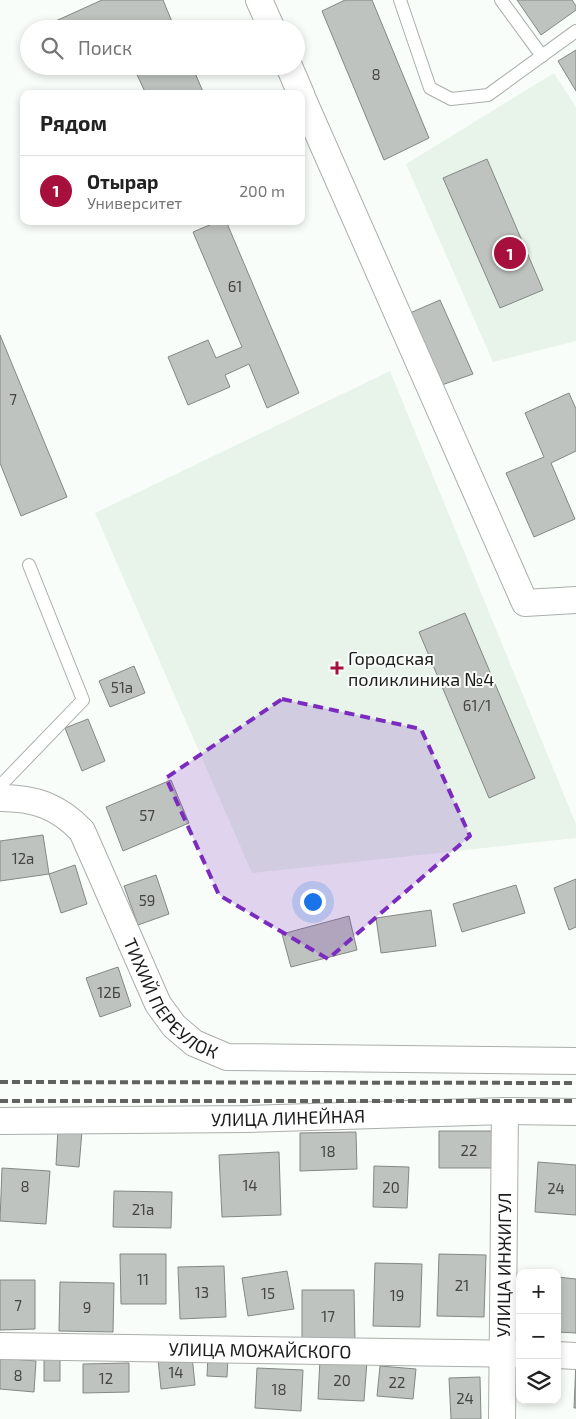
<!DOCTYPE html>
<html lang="ru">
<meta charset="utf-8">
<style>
body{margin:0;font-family:"Exo 2",sans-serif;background:#f6f6f6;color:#222}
.controls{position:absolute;right:15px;bottom:15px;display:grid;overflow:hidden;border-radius:10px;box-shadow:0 2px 8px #0003}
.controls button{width:45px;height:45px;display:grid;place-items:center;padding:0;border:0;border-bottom:1px solid #e0e0e0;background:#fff;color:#222;font:25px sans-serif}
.you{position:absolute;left:312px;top:901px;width:18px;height:18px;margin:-12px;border:4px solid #fff;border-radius:50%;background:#1a73e8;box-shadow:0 0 0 8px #1a73e833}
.badge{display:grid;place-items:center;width:32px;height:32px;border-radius:50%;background:#a70f3c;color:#fff;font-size:16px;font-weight:700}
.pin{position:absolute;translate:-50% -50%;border:2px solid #fff;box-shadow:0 1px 5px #0006}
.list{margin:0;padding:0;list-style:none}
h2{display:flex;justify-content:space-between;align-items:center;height:65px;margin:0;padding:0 20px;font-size:21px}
h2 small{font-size:16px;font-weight:400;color:#767676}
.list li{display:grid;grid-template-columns:32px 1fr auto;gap:15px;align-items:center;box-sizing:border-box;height:70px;padding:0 20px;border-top:1px solid #e0e0e0}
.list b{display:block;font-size:19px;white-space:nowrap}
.list p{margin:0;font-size:16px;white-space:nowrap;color:#767676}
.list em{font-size:16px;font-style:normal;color:#767676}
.icon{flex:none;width:28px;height:28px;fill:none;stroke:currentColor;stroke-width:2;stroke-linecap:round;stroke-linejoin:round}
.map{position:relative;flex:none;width:576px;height:1419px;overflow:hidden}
.search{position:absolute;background:#fff;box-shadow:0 2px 8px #0003;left:20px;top:20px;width:285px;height:55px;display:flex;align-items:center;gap:12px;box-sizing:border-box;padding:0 18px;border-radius:28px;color:#767676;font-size:19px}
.panel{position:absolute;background:#fff;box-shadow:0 2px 8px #0003;left:20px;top:90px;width:285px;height:135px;border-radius:10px}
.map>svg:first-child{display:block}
.built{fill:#e8f4ea}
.building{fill:#bec3bf;stroke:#838884}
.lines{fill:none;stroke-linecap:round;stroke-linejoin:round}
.lane-casing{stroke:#aaafab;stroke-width:14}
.street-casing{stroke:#aaafab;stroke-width:28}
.lane{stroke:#fff;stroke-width:12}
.street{stroke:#fff;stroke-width:26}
.rail{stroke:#606260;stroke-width:4;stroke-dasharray:8 4;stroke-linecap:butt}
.marked{fill:#7b2cbf;fill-opacity:0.2;stroke:#7b2cbf;stroke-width:4;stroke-dasharray:10 6;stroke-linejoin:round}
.poi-dot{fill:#a70f3c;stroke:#f8fdf9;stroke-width:2}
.labels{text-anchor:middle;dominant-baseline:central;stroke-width:4;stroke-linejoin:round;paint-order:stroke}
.number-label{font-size:15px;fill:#444644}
.poi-label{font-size:18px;fill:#1b1c1b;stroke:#f8fdf9;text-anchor:start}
.street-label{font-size:18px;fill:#1b1c1b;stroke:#f8fdf9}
</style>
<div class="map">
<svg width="576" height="1419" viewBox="0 0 576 1419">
<rect width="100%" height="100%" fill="#f8fdf9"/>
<!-- built -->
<g class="built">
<path d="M554,73L576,107V341L493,362L406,164Z"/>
<path d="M390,371L576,824V838L252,873L95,513Z"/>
</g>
<!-- building -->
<g class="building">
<path d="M102,0H163L175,29H38Z"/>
<path d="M345,0H372L429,138L384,160L322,11Z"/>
<path d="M517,0H572L576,6V10L541,35Z"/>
<path d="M576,50V91L558,61Z"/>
<path d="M45,66H63L48,73Z"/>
<path d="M133,66H192L204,94H146Z"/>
<path d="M487,159L543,290L500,308L443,178Z"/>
<path d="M219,221H226L299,393L267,408L249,364L225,375L230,387L188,405L168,357L208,340L216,358L242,347L193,232Z"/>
<path d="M440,300L473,374L439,386L410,313Z"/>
<path d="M0,335L67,497L21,516L0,463Z"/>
<path d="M569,393L576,409V451L551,463L575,519L534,537L506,473L544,457L525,413Z"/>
<path d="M465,613L535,778L489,798L419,632Z"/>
<path d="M134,666L145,693L110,707L99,681Z"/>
<path d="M88,719L105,761L82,771L65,728Z"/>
<path d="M171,780L189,823L123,851L106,807Z"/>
<path d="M43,835L49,874L0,881V841Z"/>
<path d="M75,865L87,904L61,913L49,874Z"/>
<path d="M156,875L169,914L138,925L124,886Z"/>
<path d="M576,879V927L569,930L554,888Z"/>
<path d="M516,885L525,913L462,932L453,904Z"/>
<path d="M431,910L436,946L381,953L376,918Z"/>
<path d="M349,916L357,950L291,967L282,934Z"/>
<path d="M118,967L131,1006L100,1017L86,978Z"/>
<path d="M58,1129L82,1131L79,1167L56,1165Z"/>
<path d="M439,1131H499L498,1168H439Z"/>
<path d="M356,1132L357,1169L300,1171V1133Z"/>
<path d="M279,1152L281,1215L222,1217L219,1155Z"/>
<path d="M538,1162L576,1165V1215L535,1212Z"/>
<path d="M374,1166L409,1167L407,1208L373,1207Z"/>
<path d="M2,1168L50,1171L46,1224L0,1221Z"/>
<path d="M114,1191L172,1192L171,1228L113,1227Z"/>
<path d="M120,1254H166V1304H121Z"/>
<path d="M439,1254L486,1255L484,1317L437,1316Z"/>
<path d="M375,1263L422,1264L420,1327L373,1326Z"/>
<path d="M224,1266L226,1317L180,1319L178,1267Z"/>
<path d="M287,1271L294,1309L248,1316L242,1278Z"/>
<path d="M557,1277L576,1279V1333L557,1332Z"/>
<path d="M0,1280H35V1329L0,1330Z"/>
<path d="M60,1282L114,1283L113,1332L59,1331Z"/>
<path d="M302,1290H354L355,1342L302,1343Z"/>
<rect x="44" y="1353" width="16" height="28"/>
<path d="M208,1355L228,1356L227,1377L207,1376Z"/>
<path d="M192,1356L195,1385L161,1389L158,1359Z"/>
<path d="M0,1358L36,1361L34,1392L0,1389Z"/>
<path d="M320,1359L367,1361L364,1401L318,1399Z"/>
<path d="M576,1362V1408H574Z"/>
<path d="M129,1363V1392L83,1393V1364Z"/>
<path d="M380,1366L416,1369L413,1399L377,1396Z"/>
<path d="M257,1368L303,1370L301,1411L255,1408Z"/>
<path d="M480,1377L481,1419H451L449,1378Z"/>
</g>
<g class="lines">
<defs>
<g id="lane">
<path d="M400,0L430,88L451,99L488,95L576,31"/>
<path d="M501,0L542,56"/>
<path d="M0,786L83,700L29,565"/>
</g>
<g id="street">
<path d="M259,0L272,29"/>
<path d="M289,66L301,94"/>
<path d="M301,95L525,603L576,600"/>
<path id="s1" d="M0,798C35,798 58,806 82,831L158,1004L174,1026L194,1043L227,1057L576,1061"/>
<path id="s2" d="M0,1121L247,1119L505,1111L576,1112"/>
<path id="s3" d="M0,1346L520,1354"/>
<path d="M557,1355L576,1356"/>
<path id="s4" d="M502,1419L505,1111"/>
</g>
</defs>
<!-- lane casing -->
<use href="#lane" class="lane-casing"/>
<!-- street casing -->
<use href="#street" class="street-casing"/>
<!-- lane -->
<use href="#lane" class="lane"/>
<!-- street -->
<use href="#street" class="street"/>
<!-- rail -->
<g class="rail">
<path d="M0,1082L576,1083"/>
<path d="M0,1101H576"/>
</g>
</g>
<!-- marked area -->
<path class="marked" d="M282,699L421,729L470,836L328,959L219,895L166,778Z"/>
<!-- markers -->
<path class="poi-dot" d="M334.5 660.5h5v5h5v5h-5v5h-5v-5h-5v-5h5z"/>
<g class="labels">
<!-- number labels -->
<g class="number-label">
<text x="376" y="74">8</text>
<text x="235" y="286">61</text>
<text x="13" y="399">7</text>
<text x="122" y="687">51а</text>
<text x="477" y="705">61/1</text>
<text x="147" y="815">57</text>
<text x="23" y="858">12а</text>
<text x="147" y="900">59</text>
<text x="109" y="992">12Б</text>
<text x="469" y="1150">22</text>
<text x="328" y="1151">18</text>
<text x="250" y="1185">14</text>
<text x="25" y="1186">8</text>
<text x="391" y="1187">20</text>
<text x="556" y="1188">24</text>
<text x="143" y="1209">21а</text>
<text x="143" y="1279">11</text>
<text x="462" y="1285">21</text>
<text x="202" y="1292">13</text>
<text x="268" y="1293">15</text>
<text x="397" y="1295">19</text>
<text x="18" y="1305">7</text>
<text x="87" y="1307">9</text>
<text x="328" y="1316">17</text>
<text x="176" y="1372">14</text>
<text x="18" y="1375">8</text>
<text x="106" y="1378">12</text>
<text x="342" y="1380">20</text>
<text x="397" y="1382">22</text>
<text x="279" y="1389">18</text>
<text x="465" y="1398">24</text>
</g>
<!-- poi labels -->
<g class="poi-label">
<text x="348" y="658">Городская<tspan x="348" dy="21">поликлиника №4</tspan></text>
</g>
<!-- street labels -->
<g class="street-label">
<text stroke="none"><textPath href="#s1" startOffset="284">ТИХИЙ ПЕРЕУЛОК</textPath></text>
<text stroke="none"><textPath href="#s2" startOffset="288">УЛИЦА ЛИНЕЙНАЯ</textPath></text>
<text stroke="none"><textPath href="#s4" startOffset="154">УЛИЦА ИНЖИГУЛ</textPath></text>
<text stroke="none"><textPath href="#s3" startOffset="260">УЛИЦА МОЖАЙСКОГО</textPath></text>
</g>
</g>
</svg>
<div class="controls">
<button>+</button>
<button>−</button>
<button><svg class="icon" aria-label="layers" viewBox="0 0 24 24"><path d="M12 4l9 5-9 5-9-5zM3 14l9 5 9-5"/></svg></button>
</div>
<div class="you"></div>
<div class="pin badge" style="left:510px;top:253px">1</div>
<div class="search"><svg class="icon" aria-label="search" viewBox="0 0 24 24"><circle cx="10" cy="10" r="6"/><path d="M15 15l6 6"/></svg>Поиск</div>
<section class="panel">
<h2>Рядом<small></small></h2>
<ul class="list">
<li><span class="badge">1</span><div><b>Отырар</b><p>Университет</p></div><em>200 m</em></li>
</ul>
</section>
</div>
